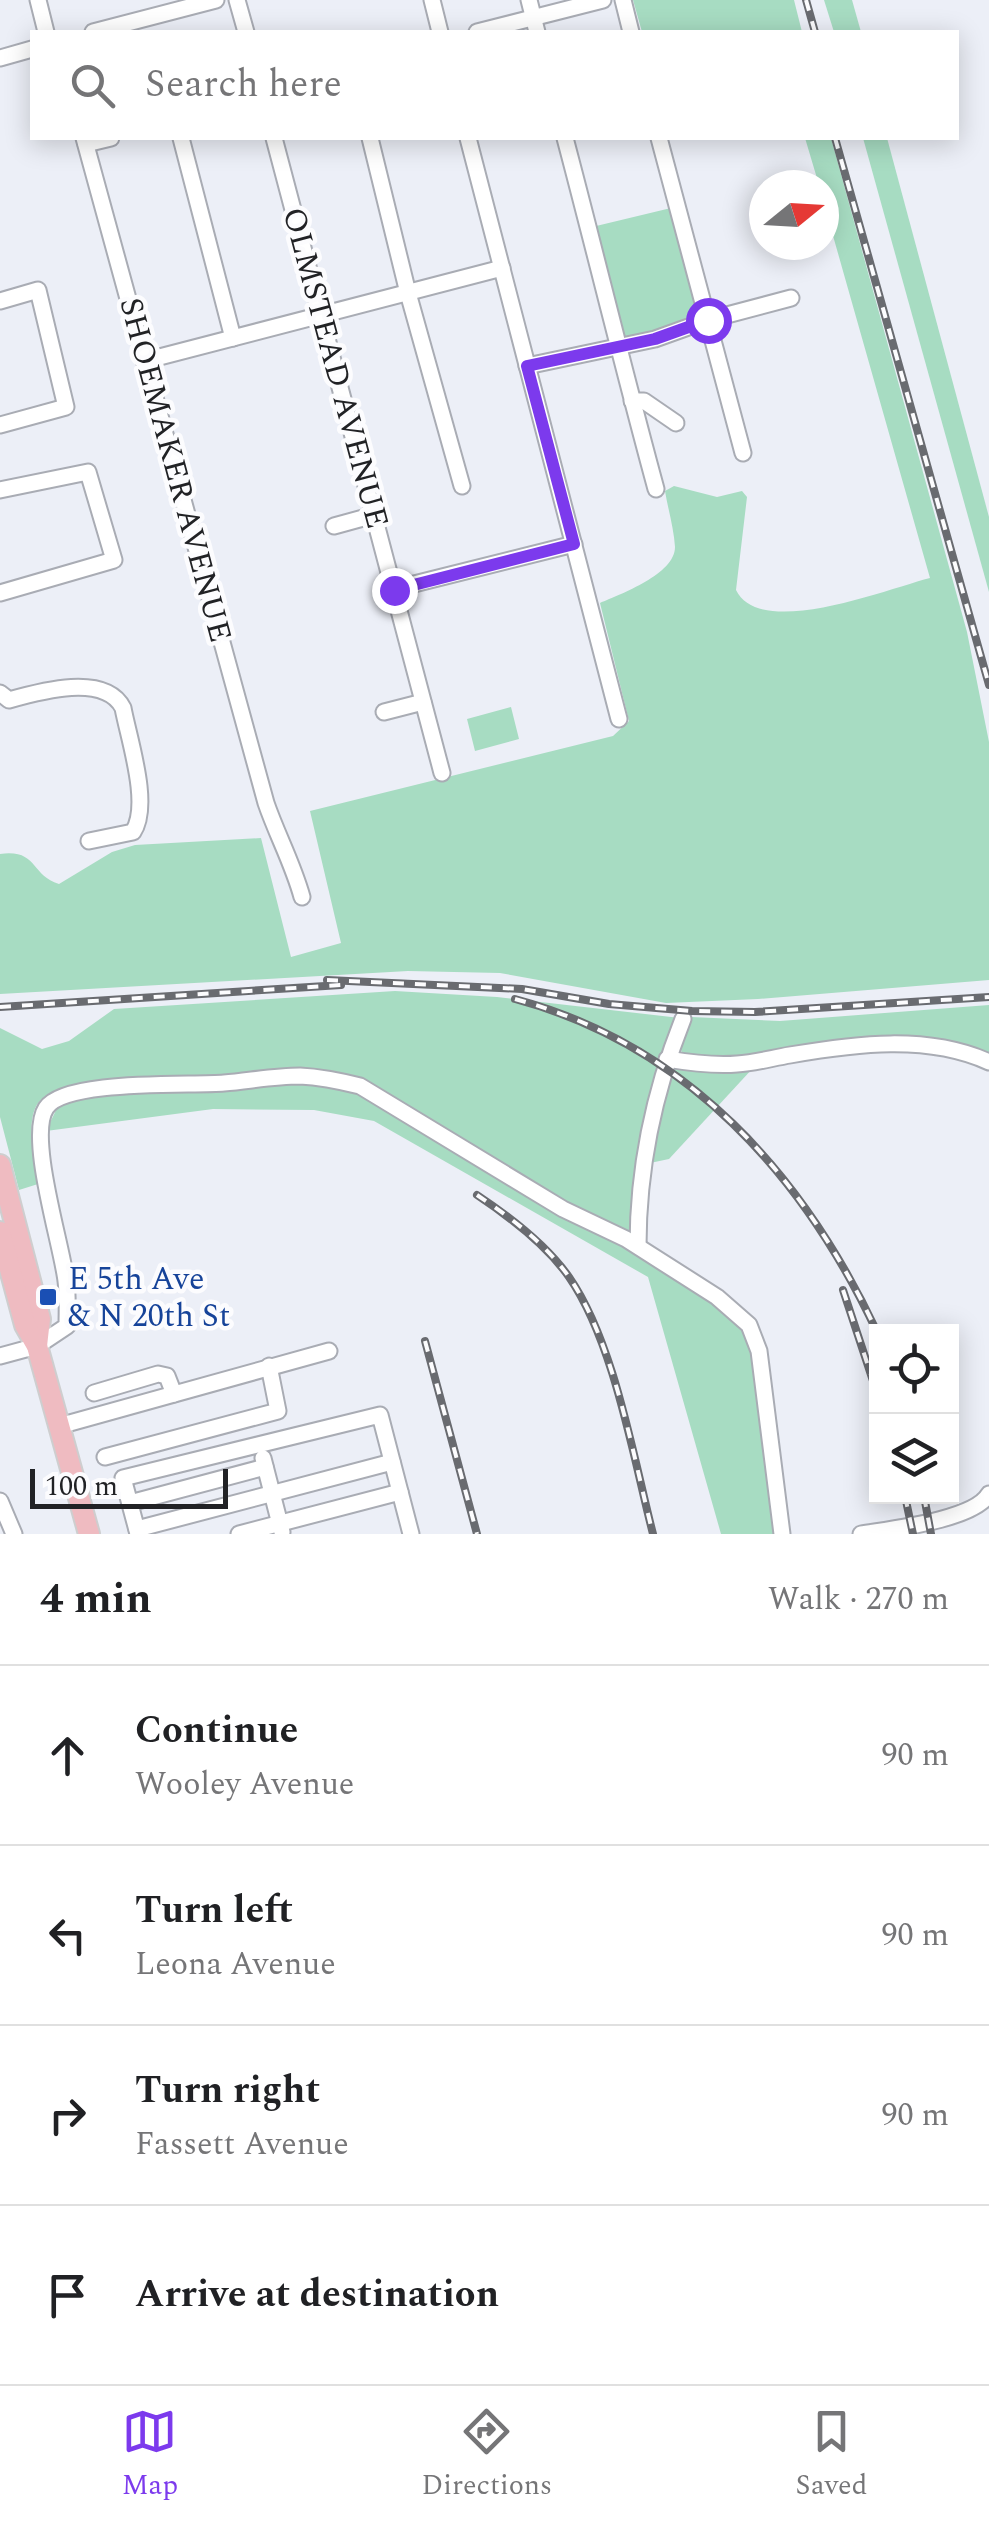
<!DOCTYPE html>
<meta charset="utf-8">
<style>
body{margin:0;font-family:Spectral,serif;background:#f2f2f2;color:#202124}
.controls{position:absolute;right:30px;bottom:30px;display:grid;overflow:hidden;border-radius:0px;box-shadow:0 5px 25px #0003}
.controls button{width:90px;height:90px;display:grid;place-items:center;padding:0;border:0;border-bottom:2px solid #e0e0e0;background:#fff;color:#202124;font:50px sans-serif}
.compass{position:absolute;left:749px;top:170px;width:90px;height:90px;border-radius:50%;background:#fff;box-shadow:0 5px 25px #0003;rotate:72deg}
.scale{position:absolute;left:30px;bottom:25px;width:198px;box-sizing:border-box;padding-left:10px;border:5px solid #212225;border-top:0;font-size:28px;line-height:35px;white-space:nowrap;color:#212225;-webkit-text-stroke:8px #fcfcfe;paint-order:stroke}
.stop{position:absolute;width:30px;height:30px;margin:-22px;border:8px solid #7c3aed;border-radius:50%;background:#fff}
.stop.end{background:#7c3aed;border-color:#fff;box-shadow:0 2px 10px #0008}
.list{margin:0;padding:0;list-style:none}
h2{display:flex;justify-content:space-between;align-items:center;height:130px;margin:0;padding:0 40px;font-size:42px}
h2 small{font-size:32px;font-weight:400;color:#757577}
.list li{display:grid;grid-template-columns:65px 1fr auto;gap:30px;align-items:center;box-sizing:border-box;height:180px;padding:0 40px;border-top:2px solid #e0e0e0}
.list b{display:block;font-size:38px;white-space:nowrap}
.list p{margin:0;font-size:32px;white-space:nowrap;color:#757577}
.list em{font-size:32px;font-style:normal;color:#757577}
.icon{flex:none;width:55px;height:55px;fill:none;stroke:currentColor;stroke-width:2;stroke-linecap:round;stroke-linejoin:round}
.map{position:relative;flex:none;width:989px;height:1534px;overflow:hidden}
.search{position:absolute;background:#fff;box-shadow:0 5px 25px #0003;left:30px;right:30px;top:30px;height:110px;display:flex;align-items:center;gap:25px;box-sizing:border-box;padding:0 35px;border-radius:0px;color:#757577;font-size:38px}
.sheet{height:850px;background:#fff}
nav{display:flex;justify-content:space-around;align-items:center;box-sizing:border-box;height:140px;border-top:2px solid #e0e0e0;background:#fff;font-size:28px;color:#757577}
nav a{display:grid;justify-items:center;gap:5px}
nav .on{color:#7c3aed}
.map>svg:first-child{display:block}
.green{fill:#a7dcc2}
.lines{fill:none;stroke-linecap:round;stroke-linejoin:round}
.minor-casing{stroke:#a9acb4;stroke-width:19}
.major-casing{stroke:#cececf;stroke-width:24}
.minor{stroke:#fff;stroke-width:15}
.major{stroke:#efbbc1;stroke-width:20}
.rail-casing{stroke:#696b70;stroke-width:8}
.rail{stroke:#fcfcfe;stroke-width:4;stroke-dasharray:11;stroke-linecap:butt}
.route{stroke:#7c3aed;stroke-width:12}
.transit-dot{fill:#1a4fb4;stroke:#fcfcfe;stroke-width:4}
.labels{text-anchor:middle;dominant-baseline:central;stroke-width:9;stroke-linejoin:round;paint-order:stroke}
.street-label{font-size:32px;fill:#212225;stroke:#fcfcfe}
.transit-label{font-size:32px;fill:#164399;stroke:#fcfcfe;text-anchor:start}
</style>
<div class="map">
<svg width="989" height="1534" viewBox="0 0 989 1534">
<rect width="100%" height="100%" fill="#eceff7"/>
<!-- green -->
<g class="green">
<path d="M633,0H794L802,32H642Z"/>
<path d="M824,0H852L861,32H834Z"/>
<path d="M805,138H831L967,632L989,742V980L758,999L666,1003L500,973L408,971L0,994V854C38,849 30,875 59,884L112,852L135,845L261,838L291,957L341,943L310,811L613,736L629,721L600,603C621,594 675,574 675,547C674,529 668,509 665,491L674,486L717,497L742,491L747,497L736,590C760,640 887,589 930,578L824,204V185H819Z"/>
<path d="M863,138H887L989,517V592Z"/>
<path d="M671,208L700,320L627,339L619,336L592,227Z"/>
<path d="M511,707L519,739L475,751L467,719Z"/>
<path d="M395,991L497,997L680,1018L660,1062L634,1194L646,1258L721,1306L752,1340L776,1534H721L648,1277L374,1121L314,1110L213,1109L46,1131L58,1106L128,1082C38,1092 20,1082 38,1184L19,1190L0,1117V1028L42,1049L69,1041L114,1009Z"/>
<path d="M989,1005V1057C922,1023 838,1045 767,1054C741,1057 708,1062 682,1054L679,1040L691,1017L780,1021Z"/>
<path d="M670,1068H753L669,1159L650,1163Z"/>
</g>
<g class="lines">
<defs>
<g id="minor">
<path d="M38,0L46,32"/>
<path d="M237,0L246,32"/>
<path d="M432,0L440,32"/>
<path d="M529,0L537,32"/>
<path d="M623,0L631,32"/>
<path d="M93,32L216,0"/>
<path d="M477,32L603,0"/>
<path d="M0,58L32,49"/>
<path d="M84,138L266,803C277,835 293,864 302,897"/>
<path d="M181,138L233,338"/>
<path d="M274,138L442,773"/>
<path d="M370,138L408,293L462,486"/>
<path d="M468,138L619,719"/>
<path d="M565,138C596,255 624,372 656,489"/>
<path d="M659,138L743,453"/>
<path d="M86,144L111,138"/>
<path d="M0,301L38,290L66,407L0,425"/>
<path d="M144,361L502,268"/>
<path d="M527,366L655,339L708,320L791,298"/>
<path d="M632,401H644L676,423"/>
<path d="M0,490L88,472L114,560L0,593"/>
<path d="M334,526L374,515"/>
<path d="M394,589L574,544"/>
<path d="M0,693L9,700C41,691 105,673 123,708C129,740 151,805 133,832L89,841"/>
<path d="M384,712L423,702"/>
<path d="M667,1059C691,1063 713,1066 737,1064C755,1063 772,1058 790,1055C855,1044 927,1034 989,1062"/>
<path d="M638,1246C638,1167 654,1092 683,1019"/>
<path d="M0,1356L37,1346L67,1326C67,1311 68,1296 66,1281C62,1245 27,1137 46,1108C65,1079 189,1086 224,1083C249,1081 274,1076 300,1076C320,1077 340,1081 360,1086L563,1209L626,1239L717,1297L749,1325L759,1351L782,1534"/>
<path d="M94,1393L158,1374L167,1376L174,1394"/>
<path d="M59,1426L329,1351"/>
<path d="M105,1457L278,1411L269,1366"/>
<path d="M263,1458L282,1532"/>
<path d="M0,1501L14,1534"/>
<path d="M130,1503L265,1467"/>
<path d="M137,1529L392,1462"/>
<path d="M138,1534L123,1478L380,1415L411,1534"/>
<path d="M239,1534L400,1492"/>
<path d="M861,1534C891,1529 974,1520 989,1494"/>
</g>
<g id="major">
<path d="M0,1165L40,1319L37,1346"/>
<path d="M0,1232L25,1325L37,1346L89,1534"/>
</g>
</defs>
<!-- minor casing -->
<use href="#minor" class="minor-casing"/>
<!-- major casing -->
<use href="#major" class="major-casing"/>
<!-- minor -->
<use href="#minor" class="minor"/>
<!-- major -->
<use href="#major" class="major"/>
<defs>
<g id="rail">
<path d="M806,0L815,32"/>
<path d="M835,138L989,685"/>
<path d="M327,980L522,989L609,1004L692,1011L755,1012L989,997"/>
<path d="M515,999C687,1045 803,1174 877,1332"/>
<path d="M0,1007L341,985"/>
<path d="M477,1195C510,1217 546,1244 569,1277C614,1342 633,1456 653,1534"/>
<path d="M843,1290L876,1390"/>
<path d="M425,1341L477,1534"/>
<path d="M905,1496L913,1534"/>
<path d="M924,1496L931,1534"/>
</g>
</defs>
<!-- rail casing -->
<use href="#rail" class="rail-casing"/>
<!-- rail -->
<use href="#rail" class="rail"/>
</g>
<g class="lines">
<!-- route -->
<path class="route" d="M394,590L574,544L527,366L655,339L708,320"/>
</g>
<!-- markers -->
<rect class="transit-dot" x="38" y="1287" width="20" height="20" rx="5"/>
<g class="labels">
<!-- street labels -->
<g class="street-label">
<text transform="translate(335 368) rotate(75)">OLMSTEAD AVENUE</text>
<text transform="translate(175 470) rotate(75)">SHOEMAKER AVENUE</text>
</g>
<!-- transit labels -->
<g class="transit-label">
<text x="68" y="1279">E 5th Ave<tspan x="68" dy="37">&amp; N 20th St</tspan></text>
</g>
</g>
</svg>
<div class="controls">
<button><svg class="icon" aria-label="locate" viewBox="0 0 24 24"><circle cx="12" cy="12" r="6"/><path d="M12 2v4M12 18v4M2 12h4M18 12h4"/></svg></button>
<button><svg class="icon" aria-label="layers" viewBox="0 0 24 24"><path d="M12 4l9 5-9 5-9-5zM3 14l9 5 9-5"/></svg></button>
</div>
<svg class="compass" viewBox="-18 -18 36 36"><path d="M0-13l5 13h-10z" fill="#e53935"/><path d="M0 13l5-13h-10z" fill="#757577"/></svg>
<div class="scale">100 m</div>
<div class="stop" style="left:708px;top:320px"></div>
<div class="stop end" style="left:394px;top:590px"></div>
<div class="search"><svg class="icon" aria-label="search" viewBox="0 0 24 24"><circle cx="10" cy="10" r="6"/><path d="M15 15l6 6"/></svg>Search here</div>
</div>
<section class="sheet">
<h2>4 min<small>Walk · 270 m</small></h2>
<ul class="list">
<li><svg class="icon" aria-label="ahead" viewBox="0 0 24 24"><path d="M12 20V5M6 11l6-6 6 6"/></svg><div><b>Continue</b><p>Wooley Avenue</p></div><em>90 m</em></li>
<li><svg class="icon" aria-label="left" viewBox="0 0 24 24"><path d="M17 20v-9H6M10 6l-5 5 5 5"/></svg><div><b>Turn left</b><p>Leona Avenue</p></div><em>90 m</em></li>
<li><svg class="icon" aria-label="right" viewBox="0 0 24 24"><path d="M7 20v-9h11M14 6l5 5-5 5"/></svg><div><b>Turn right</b><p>Fassett Avenue</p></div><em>90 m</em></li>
<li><svg class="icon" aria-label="arrive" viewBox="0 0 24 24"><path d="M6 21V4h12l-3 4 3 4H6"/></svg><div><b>Arrive at destination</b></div></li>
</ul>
</section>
<nav>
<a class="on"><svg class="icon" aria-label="map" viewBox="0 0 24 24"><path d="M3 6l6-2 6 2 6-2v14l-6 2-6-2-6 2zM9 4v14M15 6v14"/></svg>Map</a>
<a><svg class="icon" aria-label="directions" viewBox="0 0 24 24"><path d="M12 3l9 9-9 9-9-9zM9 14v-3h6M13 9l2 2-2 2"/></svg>Directions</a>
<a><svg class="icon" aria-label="saved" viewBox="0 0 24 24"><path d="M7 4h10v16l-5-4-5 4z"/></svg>Saved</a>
</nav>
